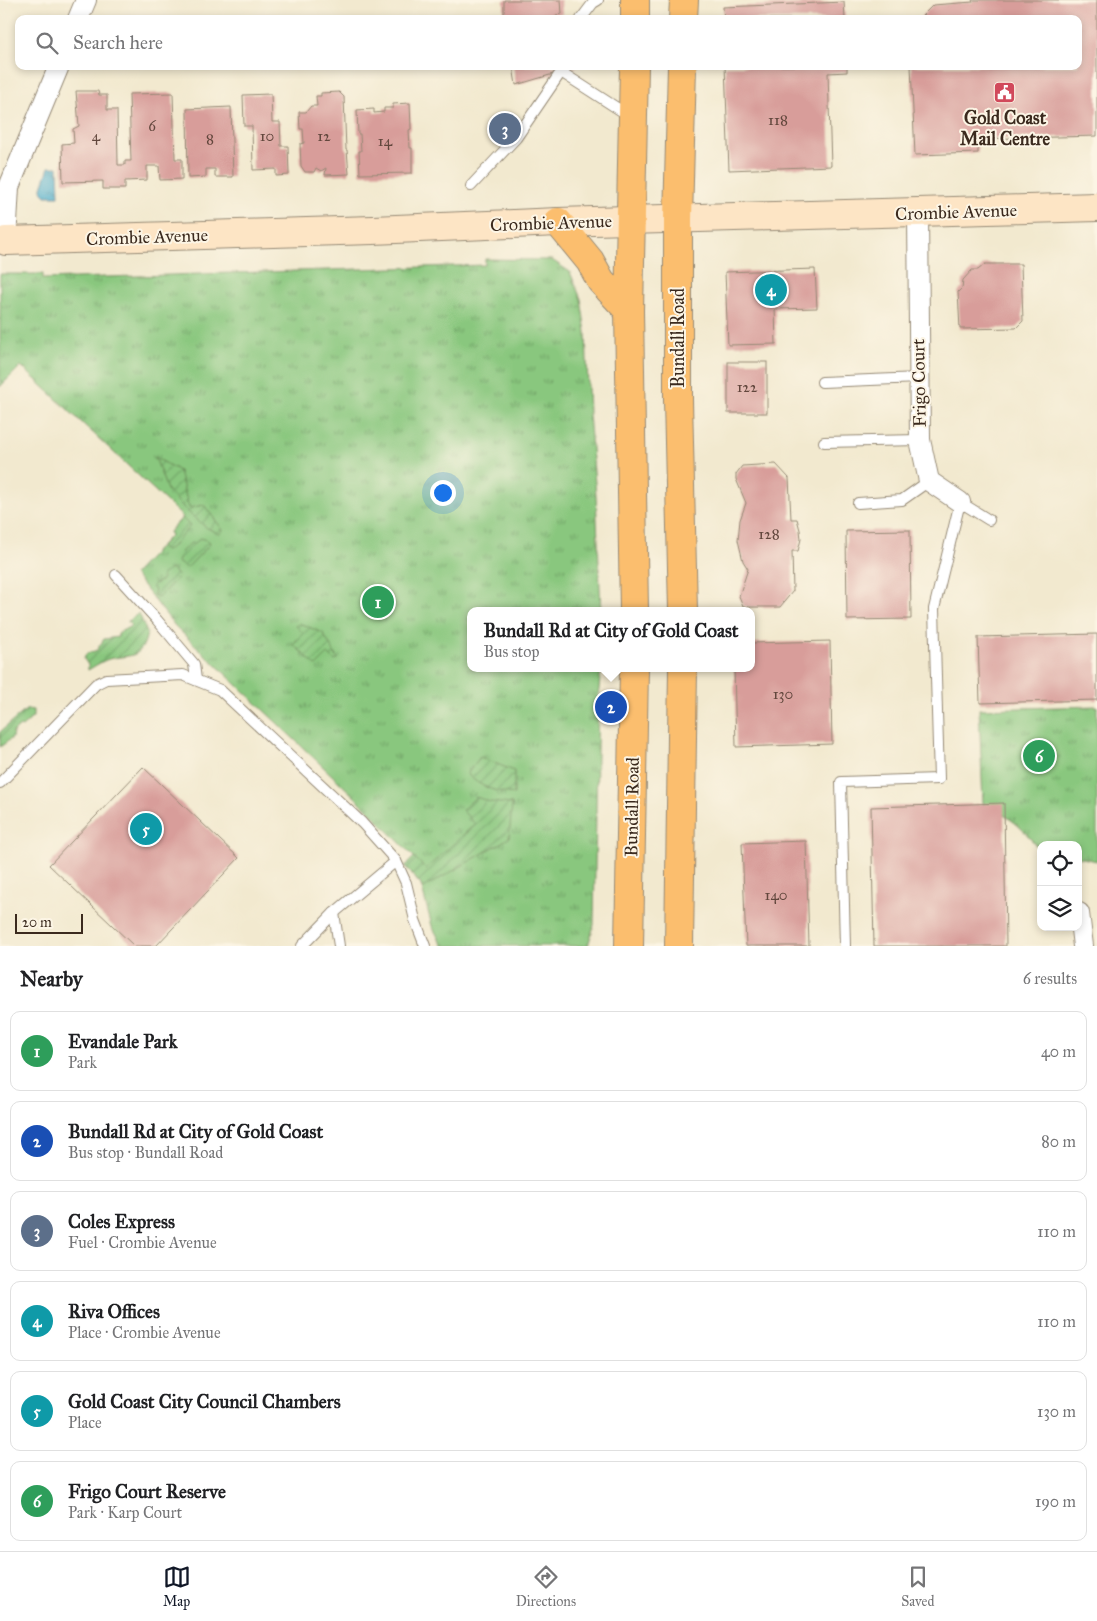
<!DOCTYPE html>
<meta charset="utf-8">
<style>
body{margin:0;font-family:"IM FELL Great Primer",serif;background:#f6f6f6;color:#202124}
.controls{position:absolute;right:15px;bottom:15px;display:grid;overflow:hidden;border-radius:10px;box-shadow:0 2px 8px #0003}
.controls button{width:45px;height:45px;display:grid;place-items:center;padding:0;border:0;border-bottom:1px solid #e0e0e0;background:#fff;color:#202124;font:25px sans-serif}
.scale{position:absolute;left:15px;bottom:12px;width:68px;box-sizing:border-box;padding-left:5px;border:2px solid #3b2a1e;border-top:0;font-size:14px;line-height:18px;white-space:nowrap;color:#3b2a1e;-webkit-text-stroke:4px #fcf5e5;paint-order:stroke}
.you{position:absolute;left:442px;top:492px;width:18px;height:18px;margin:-12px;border:4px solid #fff;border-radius:50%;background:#1a73e8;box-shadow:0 0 0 8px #1a73e833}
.badge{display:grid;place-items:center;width:32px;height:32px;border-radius:50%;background:#111827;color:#fff;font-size:16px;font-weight:700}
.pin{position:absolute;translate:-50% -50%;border:2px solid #fff;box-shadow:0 1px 5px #0006}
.popup{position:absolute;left:467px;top:607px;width:288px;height:65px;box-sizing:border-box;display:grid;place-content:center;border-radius:10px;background:#fff;filter:drop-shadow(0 1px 4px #0005);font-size:16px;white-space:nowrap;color:#757577}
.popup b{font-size:19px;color:#202124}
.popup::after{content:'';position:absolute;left:50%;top:100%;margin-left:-10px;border:10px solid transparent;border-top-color:#fff}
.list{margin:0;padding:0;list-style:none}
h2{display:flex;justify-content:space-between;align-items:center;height:65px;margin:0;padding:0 20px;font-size:21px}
h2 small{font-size:16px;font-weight:400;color:#757577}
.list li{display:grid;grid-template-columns:32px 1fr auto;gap:15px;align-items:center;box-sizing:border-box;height:80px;margin:0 10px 10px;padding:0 10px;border:1px solid #e0e0e0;border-radius:10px}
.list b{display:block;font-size:19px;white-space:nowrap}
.list p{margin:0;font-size:16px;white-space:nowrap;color:#757577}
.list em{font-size:16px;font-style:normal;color:#757577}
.icon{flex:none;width:28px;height:28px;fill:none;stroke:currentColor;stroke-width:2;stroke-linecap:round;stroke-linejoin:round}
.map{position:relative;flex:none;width:1097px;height:946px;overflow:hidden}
.search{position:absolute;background:#fff;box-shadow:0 2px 8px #0003;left:15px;right:15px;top:15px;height:55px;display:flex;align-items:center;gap:12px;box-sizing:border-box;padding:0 18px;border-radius:10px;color:#757577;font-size:19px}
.sheet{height:605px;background:#fff}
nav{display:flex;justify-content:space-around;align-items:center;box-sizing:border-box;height:70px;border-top:1px solid #e0e0e0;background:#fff;font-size:14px;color:#757577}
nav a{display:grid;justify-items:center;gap:2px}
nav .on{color:#111827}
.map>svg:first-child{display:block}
.park{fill:url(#park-tufts);stroke:#62784e}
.garden{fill:url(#garden-furrows);stroke:#62784e}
.water{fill:url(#water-ripples);stroke:#436b74}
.building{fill:#d89d9a}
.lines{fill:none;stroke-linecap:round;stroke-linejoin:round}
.lane-casing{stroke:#968a76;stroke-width:12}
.street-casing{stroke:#968a76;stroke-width:22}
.secondary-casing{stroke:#968a76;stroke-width:30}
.primary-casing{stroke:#968a76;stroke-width:30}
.lane{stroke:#fff;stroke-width:10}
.street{stroke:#fff;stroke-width:20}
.secondary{stroke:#fde5c5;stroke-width:28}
.primary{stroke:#fbbe6e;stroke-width:28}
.labels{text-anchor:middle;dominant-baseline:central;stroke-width:4;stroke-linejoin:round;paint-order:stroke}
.number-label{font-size:15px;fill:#62473d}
.poi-label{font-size:18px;font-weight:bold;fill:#3b2a1e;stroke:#fcf5e5}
.street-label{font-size:18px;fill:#3b2a1e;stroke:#fcf5e5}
</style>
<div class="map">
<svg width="1097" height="946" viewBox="0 0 1097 946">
<defs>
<pattern id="park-tufts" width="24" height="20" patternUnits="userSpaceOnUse" patternTransform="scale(1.25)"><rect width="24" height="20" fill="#89c77e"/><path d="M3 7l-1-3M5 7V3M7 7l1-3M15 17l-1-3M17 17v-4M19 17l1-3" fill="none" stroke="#71a267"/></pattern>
<pattern id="garden-furrows" width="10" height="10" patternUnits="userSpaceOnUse" patternTransform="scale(1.25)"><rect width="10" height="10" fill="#89c77e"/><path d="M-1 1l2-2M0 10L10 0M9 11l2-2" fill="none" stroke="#71a267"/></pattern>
<pattern id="water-ripples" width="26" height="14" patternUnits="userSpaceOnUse" patternTransform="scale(1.25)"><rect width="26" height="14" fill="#4bacca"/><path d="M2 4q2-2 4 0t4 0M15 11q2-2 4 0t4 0" fill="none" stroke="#408ca3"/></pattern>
</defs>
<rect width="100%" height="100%" fill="#fcf5e5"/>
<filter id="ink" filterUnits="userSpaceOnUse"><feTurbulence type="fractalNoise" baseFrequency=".02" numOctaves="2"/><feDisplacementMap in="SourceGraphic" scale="10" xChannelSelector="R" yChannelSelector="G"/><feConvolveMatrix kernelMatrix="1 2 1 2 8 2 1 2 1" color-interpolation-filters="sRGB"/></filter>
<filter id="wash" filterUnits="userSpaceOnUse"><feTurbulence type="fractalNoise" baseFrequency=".0096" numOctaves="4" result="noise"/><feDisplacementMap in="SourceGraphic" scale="20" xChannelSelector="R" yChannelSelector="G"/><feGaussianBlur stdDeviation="1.12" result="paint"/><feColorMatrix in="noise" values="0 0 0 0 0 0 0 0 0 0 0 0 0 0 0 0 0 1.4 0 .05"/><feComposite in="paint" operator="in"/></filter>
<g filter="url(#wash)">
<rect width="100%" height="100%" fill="#f2e9cf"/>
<!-- park -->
<g class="park">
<path d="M485,259L552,260L570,272L581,299L586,332L589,414L596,495L601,611H471V668H601L598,700L594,925L588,946H443L432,926L421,885L405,866L414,857L357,799L175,626L134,574L171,535L169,532L183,517L21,366L0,387V274H43V279L485,265Z"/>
<path d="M1097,706V861L1078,857V845H1041V852C1022,826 1012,818 983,804L979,709Z"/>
</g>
<!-- garden -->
<g class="garden">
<path d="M155,457L179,471L189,508L204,505L223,530L220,534L207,528L189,513L167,490Z"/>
<path d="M182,518L190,526L173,546L166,551L160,547L171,535L169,532Z"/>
<path d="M200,538L209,541L210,544L187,568L177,562L182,551L191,543H195Z"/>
<path d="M172,569L178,577L161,595L158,597L153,595L155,590L153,588V585L162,580V574Z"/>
<path d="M139,613L147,633C142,658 133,655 113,658C105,659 95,666 88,670V665L84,659L86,654L97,650L104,639L118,637V633L131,626L128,621Z"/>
<path d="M299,623L323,633L338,659L335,661L328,654L316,666L293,644L303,633L296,626Z"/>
<path d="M27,709L33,710V717L22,727L20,726L13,732L12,738L0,747V732Z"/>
<path d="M480,757L514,771V794C493,791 482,788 467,774Z"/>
<path d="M476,797L490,802L512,804L509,838L422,889L421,885L405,866L414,857L426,869L475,824L462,810Z"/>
</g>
<!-- water -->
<path class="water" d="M49,167H58L59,196H46L42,192V187Z"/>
<g id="blocks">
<!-- building -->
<g class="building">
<path d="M504,0H561L562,14L556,15V19H523V15L504,17Z"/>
<path d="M972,0H1097V136L978,139V153L915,155L911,66H1078V19H919L933,5L973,2Z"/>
<path d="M844,2L845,19H724L723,7Z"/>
<path d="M513,66H577V67L516,85Z"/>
<path d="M725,66H847V72L828,73L831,166L729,170Z"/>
<path d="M76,91H98L99,95H107V110H117L118,165H125V161H131L129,94L173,93L175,159H182V179L160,180L159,166H147V180L125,181V189H103V181L63,182L62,144L74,143L73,129L79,126Z"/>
<path d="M339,92L344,97L346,150H347L349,174L325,175L326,168L321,171L316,168L314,172H305L301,166L300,144L304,143L303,129H300L299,112H306L311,106H317L316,96H321V93Z"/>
<path d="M271,94L272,122H280L281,146H288L289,175L276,176V169L253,170L252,126H244L243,95Z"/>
<path d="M410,103L411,129L409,130L410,148H412V173L360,174L359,151H361L360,134H358L357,110L374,109V113L384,112V108H393V104Z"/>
<path d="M231,107L233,177H215V169H206V177L188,178L187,109Z"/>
<path d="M985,264H1021L1023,321L1016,328L960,329L958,292L962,288L963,280L972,270H978Z"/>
<path d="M815,269L817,308L775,309L776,344L728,345L725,272Z"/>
<rect x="728" y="362" width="39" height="51"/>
<path d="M776,464L789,478L791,519H797L800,530L801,539L798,551H792L793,591L780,607H750L743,606L739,596L748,569L743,561L738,540L740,520L746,503L736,479V474L742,466Z"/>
<path d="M910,530L911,619L847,620L846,531Z"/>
<path d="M1097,634V700L980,703L978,637Z"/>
<path d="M830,641L832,744L736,747L734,668H751V643Z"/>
<path d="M143,767L239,858L156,946H134L49,865Z"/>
<path d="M1004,803L1006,946H874L871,807Z"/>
<path d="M806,841L809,946H746L742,843Z"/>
</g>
</g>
</g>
<g filter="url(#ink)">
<use href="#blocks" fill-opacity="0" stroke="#968a76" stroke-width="1"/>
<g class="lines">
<defs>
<g id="lane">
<path d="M581,19L593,3L598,0"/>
<path d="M561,72L631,117"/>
<path d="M471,186L516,138L561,72V66"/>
<path d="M822,382L919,378"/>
<path d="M824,442L920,440"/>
<path d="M858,503L902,500L929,481"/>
<path d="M116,575L157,620L194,664L196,680"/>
<path d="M0,783L96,684L106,679L183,675L220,690L362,823L396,861L406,883L415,920L425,946"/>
<path d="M334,913L339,946"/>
<path d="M302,946L334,913L396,861"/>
<path d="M845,946L841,782L939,779L934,609L960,502L989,520"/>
</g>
<g id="street">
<path d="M78,19L86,0"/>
<path d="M918,213L920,440L929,481L960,502"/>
<path d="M0,241H6L9,187L59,66"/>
<path d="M1079,913L1083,946"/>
</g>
<path id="secondary" d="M6,241L373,230L558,222L1097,207"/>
<g id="primary">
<path d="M635,19V0"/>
<path d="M683,19L684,0"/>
<path d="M682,66L678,219V400L683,611"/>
<path d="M558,222L590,261L601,281L629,311"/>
<path d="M634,611L629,311L634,66"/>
<path d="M629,946L634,668"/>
<path d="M679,946L683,668"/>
</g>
</defs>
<!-- lane casing -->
<use href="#lane" class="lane-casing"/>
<!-- street casing -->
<use href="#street" class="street-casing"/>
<!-- secondary casing -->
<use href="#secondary" class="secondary-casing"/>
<!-- primary casing -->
<use href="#primary" class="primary-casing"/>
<!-- lane -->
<use href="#lane" class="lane"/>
<!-- street -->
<use href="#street" class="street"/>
<!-- secondary -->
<use href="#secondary" class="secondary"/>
<!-- primary -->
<use href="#primary" class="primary"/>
</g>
</g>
<!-- icons -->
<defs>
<symbol id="civic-square" viewBox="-11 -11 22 22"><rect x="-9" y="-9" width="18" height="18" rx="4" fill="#d1495b" stroke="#fcf5e5"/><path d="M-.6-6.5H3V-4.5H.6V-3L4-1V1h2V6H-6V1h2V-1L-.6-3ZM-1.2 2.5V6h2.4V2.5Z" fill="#fff"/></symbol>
</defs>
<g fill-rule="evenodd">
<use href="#civic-square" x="992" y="80" width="25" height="25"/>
</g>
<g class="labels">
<!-- number labels -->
<g class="number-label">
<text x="778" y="120">118</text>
<text x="152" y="126">6</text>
<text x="96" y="136">4</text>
<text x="267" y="136">10</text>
<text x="324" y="136">12</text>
<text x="210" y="139">8</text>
<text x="385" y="141">14</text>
<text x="747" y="387">122</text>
<text x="769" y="534">128</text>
<text x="783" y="694">130</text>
<text x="776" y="895">140</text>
</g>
<!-- poi labels -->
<g class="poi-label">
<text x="1005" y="118">Gold Coast<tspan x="1005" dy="21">Mail Centre</tspan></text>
</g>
<!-- street labels -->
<g class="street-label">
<text transform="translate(956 212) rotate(-2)">Crombie Avenue</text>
<text transform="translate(551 223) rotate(-2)">Crombie Avenue</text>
<text transform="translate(147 237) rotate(-2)">Crombie Avenue</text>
<text transform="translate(678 338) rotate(-90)">Bundall Road</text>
<text transform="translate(919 383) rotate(-91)">Frigo Court</text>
<text transform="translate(632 807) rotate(-89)">Bundall Road</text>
</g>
</g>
</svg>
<div class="controls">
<button><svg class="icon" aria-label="locate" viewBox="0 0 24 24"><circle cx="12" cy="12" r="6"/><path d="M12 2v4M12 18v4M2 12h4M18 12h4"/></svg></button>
<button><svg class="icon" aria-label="layers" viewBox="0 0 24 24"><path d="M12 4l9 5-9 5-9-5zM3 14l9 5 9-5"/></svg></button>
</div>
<div class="scale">20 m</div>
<div class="you"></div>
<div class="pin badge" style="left:378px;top:602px;background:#2e9e5b">1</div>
<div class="pin badge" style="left:611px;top:707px;background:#1a4fb4">2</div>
<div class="popup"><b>Bundall Rd at City of Gold Coast</b>Bus stop</div>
<div class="pin badge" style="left:505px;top:129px;background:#5c6f8a">3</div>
<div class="pin badge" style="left:771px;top:290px;background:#0f9aa8">4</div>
<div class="pin badge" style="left:146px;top:829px;background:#0f9aa8">5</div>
<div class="pin badge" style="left:1039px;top:756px;background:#2e9e5b">6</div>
<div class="search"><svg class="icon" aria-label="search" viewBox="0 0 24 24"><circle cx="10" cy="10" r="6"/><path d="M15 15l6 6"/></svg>Search here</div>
</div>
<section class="sheet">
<h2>Nearby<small>6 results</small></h2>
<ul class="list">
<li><span class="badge" style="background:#2e9e5b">1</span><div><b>Evandale Park</b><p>Park</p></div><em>40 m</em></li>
<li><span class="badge" style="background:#1a4fb4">2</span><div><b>Bundall Rd at City of Gold Coast</b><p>Bus stop · Bundall Road</p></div><em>80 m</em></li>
<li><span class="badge" style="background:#5c6f8a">3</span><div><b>Coles Express</b><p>Fuel · Crombie Avenue</p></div><em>110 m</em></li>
<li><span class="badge" style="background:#0f9aa8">4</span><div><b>Riva Offices</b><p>Place · Crombie Avenue</p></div><em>110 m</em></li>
<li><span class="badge" style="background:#0f9aa8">5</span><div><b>Gold Coast City Council Chambers</b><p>Place</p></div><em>130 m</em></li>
<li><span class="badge" style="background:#2e9e5b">6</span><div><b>Frigo Court Reserve</b><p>Park · Karp Court</p></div><em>190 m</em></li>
</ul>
</section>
<nav>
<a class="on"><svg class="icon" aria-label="map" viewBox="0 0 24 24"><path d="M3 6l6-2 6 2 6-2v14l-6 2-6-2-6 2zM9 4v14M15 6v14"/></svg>Map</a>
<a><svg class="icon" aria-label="directions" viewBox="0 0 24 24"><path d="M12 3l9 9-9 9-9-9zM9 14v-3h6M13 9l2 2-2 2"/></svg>Directions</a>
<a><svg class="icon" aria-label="saved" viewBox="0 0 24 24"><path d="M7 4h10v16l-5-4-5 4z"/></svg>Saved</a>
</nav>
